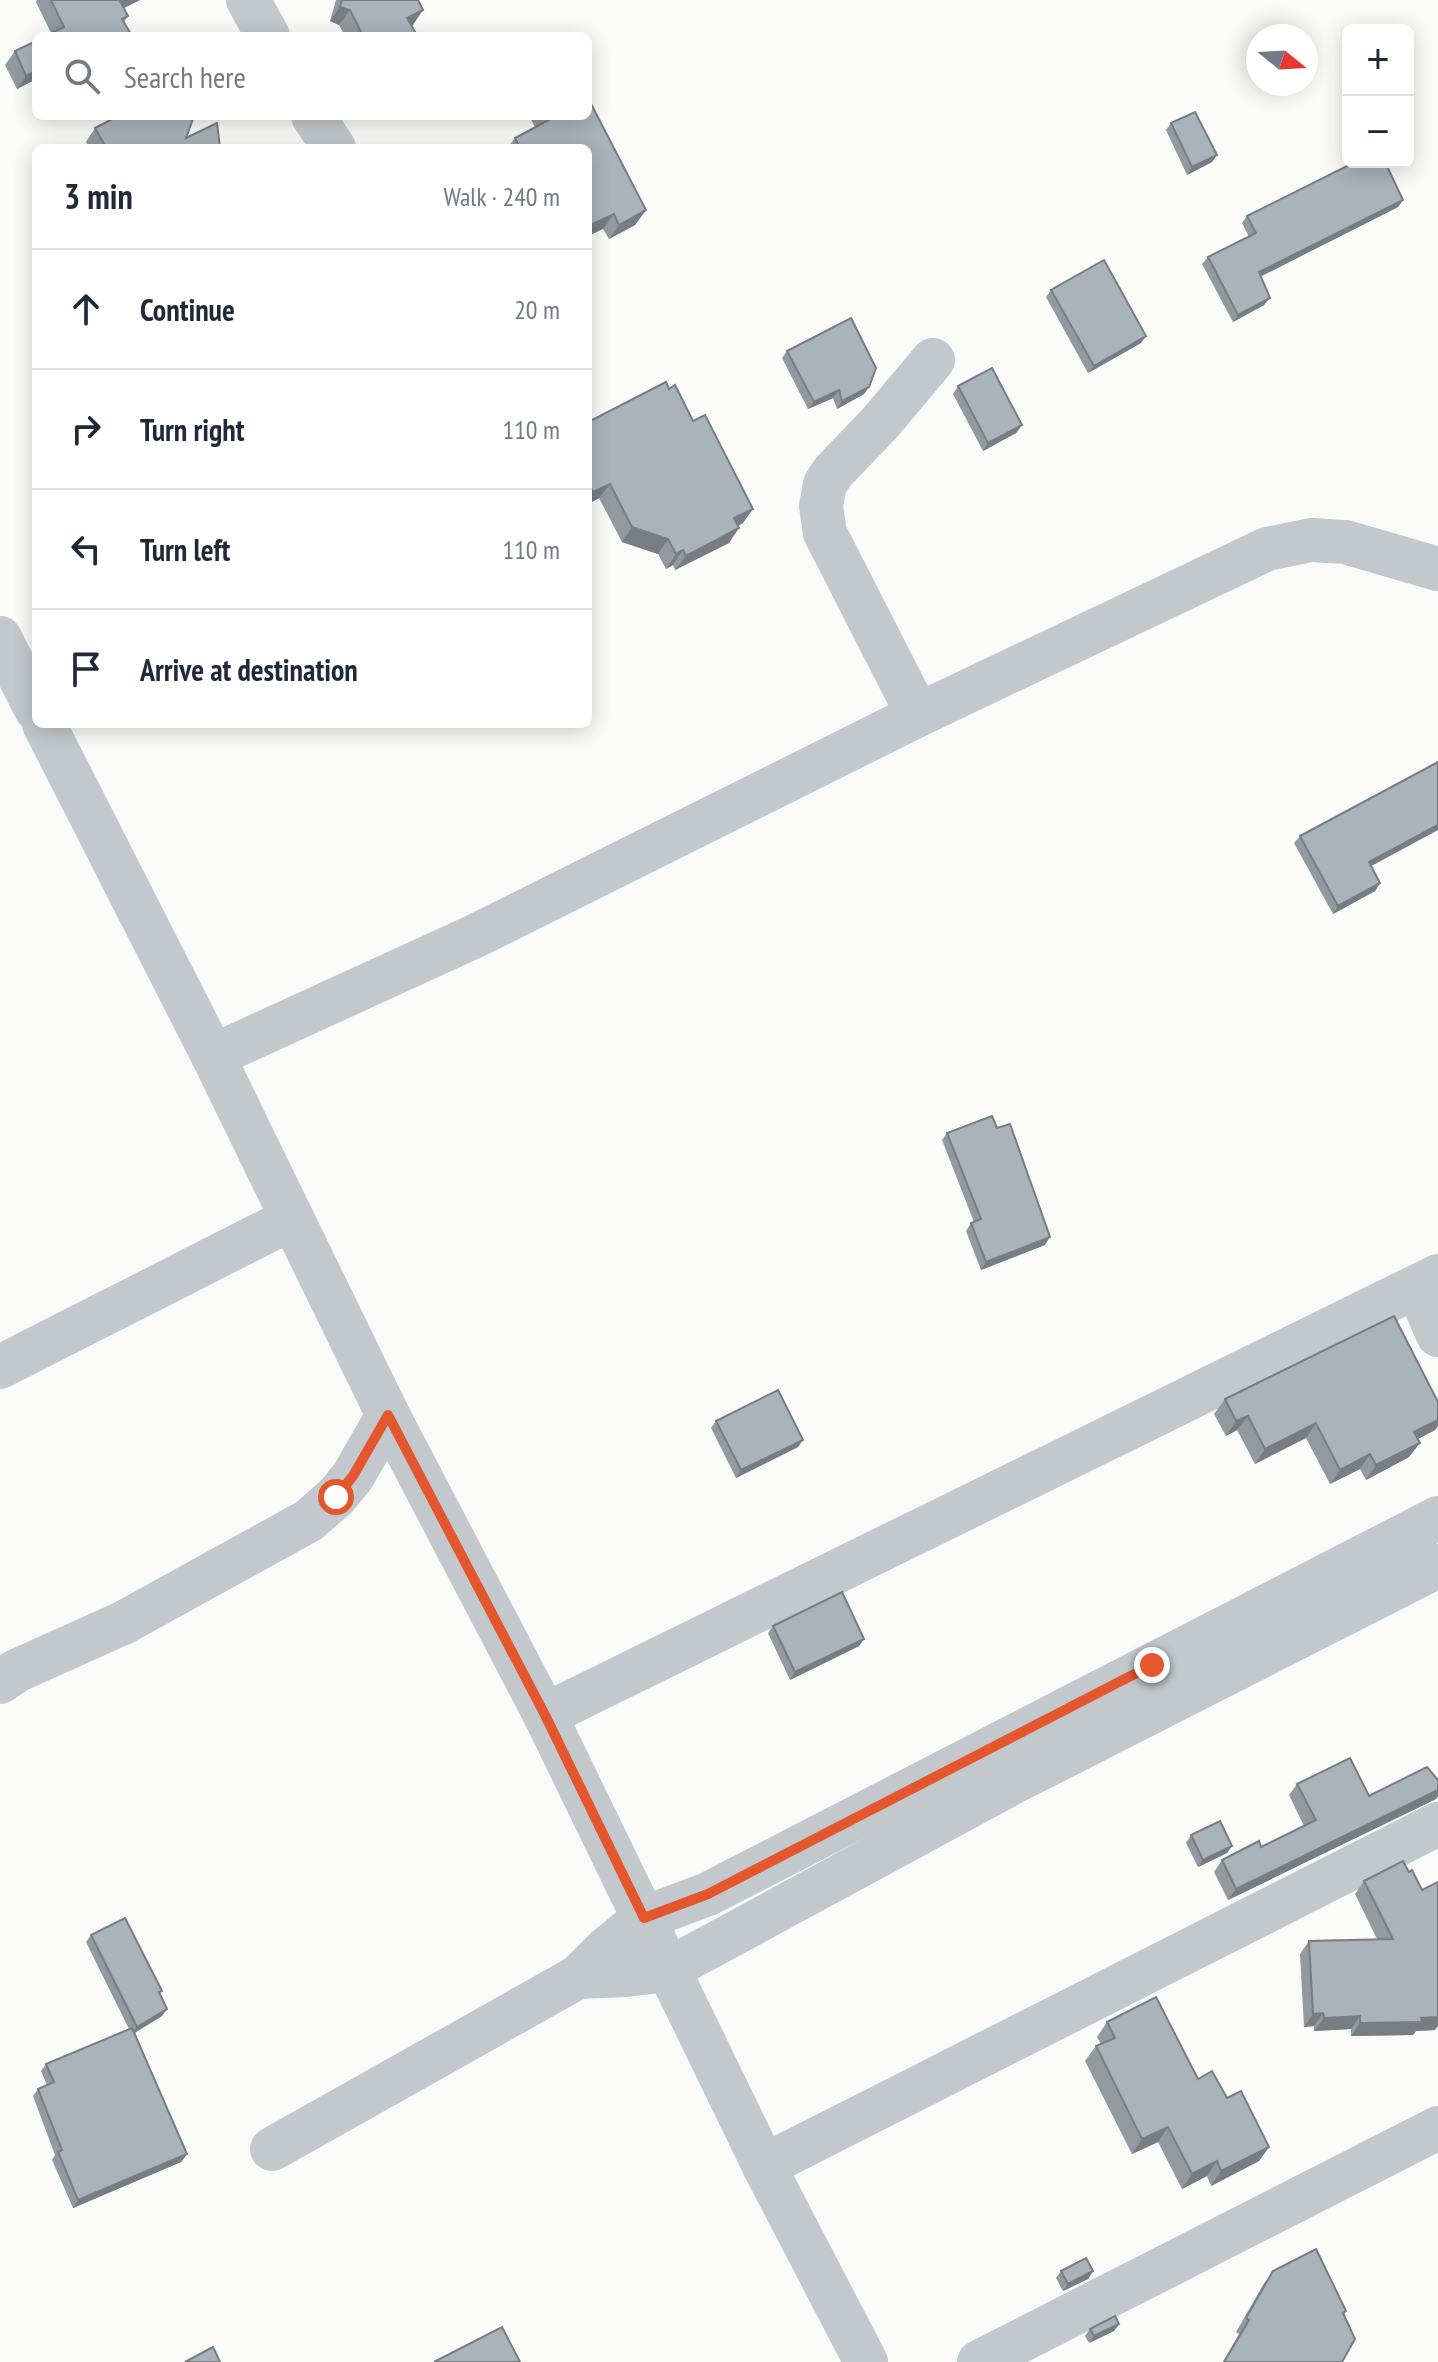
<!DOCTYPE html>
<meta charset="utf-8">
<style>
body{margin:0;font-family:"PT Sans Narrow",sans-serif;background:#f2f2f3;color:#1f2937}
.controls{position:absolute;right:24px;top:24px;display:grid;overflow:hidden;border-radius:12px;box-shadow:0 4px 20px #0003}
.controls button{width:72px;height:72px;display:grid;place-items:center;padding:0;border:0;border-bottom:2px solid #e0e1e3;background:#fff;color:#1f2937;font:40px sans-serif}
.compass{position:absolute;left:1246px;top:24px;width:72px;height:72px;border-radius:50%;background:#fff;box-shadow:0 4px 20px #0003;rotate:108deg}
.stop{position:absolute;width:24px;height:24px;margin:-18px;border:6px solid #e4572e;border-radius:50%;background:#fff}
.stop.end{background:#e4572e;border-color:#fff;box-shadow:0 2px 8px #0008}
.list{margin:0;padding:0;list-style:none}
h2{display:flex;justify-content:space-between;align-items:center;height:104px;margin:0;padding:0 32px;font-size:34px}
h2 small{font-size:26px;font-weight:400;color:#747a83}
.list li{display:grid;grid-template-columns:52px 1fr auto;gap:24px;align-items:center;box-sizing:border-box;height:120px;padding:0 32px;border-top:2px solid #e0e1e3}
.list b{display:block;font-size:30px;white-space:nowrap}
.list em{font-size:26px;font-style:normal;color:#747a83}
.icon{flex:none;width:44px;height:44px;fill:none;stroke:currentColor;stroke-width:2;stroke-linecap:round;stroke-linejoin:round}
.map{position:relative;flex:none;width:1438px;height:2362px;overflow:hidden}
.search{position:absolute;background:#fff;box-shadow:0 4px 20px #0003;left:32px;top:32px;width:560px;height:88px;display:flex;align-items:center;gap:20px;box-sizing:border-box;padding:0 28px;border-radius:12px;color:#747a83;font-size:30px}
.panel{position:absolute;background:#fff;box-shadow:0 4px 20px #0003;left:32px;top:144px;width:560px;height:584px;border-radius:12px}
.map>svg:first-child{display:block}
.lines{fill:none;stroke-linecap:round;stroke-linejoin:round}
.minor{stroke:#c3c8cc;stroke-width:44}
.wall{fill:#929a9f}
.shaded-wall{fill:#777d82}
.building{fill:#aab3b9;stroke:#777d82;stroke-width:2}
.route{stroke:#e4572e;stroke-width:10}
</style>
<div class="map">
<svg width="1438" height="2362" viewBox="0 0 1438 2362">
<rect width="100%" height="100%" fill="#fafaf8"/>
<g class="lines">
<!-- minor -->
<g class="minor">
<path d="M248,0L268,36"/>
<path d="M313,116L334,148"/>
<path d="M0,638L36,709"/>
<path d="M918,715L825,533L821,506L825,484L833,472L880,423L933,360"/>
<path d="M44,724L213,1056L388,1415L545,1715L764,2166L866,2362"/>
<path d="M213,1056L473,937L918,715L1267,549L1311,540L1345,542L1438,569"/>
<path d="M1417,1287L1438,1335"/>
<path d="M0,1367L291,1219"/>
<path d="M0,1682L16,1671L123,1623L308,1521L336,1497L353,1476L388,1415"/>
<path d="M545,1715L1438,1276"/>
<path d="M578,1977L626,1975L667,1970L1012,1783L1438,1566"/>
<path d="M272,2149L578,1977L607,1948L644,1918L708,1894L1438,1518"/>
<path d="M764,2166L1438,1824"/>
<path d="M979,2362L1438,2128"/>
</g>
</g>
<!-- wall -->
<g class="wall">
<path d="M37,0H140L124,8L128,16L124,22L51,33L36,2Z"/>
<path d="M336,0H418L413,25L411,26L416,36H345L339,25L330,21Z"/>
<path d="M36,41V79L17,89L5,65L15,51Z"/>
<path d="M114,116H194L186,138L220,148H89L86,142L95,128L115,118Z"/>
<path d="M529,116H588L646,210L635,225L609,239L603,229L588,148H507L515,138L535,127Z"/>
<path d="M1171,123L1217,155L1212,162L1187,175L1166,130Z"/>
<path d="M1403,200L1398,207L1261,276L1264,305L1233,322L1202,264L1208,257L1249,237L1242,223L1247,216Z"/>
<path d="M1051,290L1141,343L1088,373L1046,297Z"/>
<path d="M787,351L869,387L864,394L837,409L833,398L808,409L782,358Z"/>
<path d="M958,386L1022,425L1016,433L983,451L953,394Z"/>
<path d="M669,389L743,523L738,526L729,543L675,570L673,565L666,569L658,554L622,542L599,498L588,504V422Z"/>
<path d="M1300,836L1371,866L1380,883L1375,891L1333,914L1294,843Z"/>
<path d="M947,1133L1045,1245L981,1270L966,1231L971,1223L974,1222L942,1140Z"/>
<path d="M1225,1399L1438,1402V1426L1435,1430L1418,1439L1409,1457L1366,1480L1360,1469L1330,1484L1306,1438L1255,1464L1237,1430L1226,1436L1214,1414Z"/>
<path d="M716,1421L798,1447L736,1478L711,1428Z"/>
<path d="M773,1626L864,1639L859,1646L790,1680L768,1633Z"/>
<path d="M1438,1780V1796L1436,1799L1228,1900L1214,1872L1222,1860L1261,1847L1304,1826L1289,1795L1297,1784L1369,1796Z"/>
<path d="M1191,1835L1232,1846L1227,1853L1198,1867L1186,1843Z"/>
<path d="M1403,1861L1435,2030L1416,2031L1413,2035L1351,2036V2029L1314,2031V2026L1304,2027L1300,1954L1309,1941L1377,1939L1355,1894L1364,1881Z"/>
<path d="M91,1935L160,1994L167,2009L162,2016L135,2033L187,2154L181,2162L73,2208L52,2160L55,2155L33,2096L38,2089L47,2085L41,2071L46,2064L129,2029L86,1942Z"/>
<path d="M1107,2022L1198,2079L1227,2098L1269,2147L1259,2161L1211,2186L1207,2176L1182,2189L1158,2142L1132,2154L1085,2061L1096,2046L1101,2044L1097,2037Z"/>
<path d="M1061,2271H1093L1088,2279L1063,2291L1056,2278Z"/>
<path d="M1273,2271L1346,2311L1344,2315L1342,2362H1223L1239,2334L1236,2332L1263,2285Z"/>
<path d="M1119,2324L1114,2331L1089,2343L1085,2336L1090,2329Z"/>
</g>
<!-- shaded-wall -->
<g class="shaded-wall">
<path d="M122,0H140L111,14Z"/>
<path d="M340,7L350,10L339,25L330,21Z"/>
<path d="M423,10L413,25L396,33L407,18Z"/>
<path d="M36,71V79L17,89L26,76Z"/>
<path d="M1217,155L1212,162L1187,175L1192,167Z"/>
<path d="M1403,200L1398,207L1254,280L1259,272Z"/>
<path d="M646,210L635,225L609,239L619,225Z"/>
<path d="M614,214L603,229L588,236V226Z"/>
<path d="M1270,298L1264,305L1233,322L1238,315Z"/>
<path d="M1146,336L1141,343L1088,373L1094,366Z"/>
<path d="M869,387L864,394L837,409L842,401Z"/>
<path d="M839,390L833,398L808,409L814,402Z"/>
<path d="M1022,425L1016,433L983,451L988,443Z"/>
<path d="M610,484L599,498L588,504V499L593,492Z"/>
<path d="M753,509L743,523L724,532L734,518Z"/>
<path d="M632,527L668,539L658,554L622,542Z"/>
<path d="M739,528L729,543L675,570L686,556Z"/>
<path d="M683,550L673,565L666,569L676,554Z"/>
<path d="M1438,825V830L1364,870L1369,862Z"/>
<path d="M1380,883L1375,891L1333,914L1338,906Z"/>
<path d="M1050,1237L1045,1245L981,1270L986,1262Z"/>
<path d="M1248,1416L1237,1430L1226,1436L1236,1421Z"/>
<path d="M1438,1420V1426L1435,1430L1404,1446L1414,1432Z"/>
<path d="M1316,1423L1306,1438L1255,1464L1265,1449Z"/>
<path d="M803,1440L798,1447L736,1478L741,1470Z"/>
<path d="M1420,1443L1409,1457L1366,1480L1376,1465Z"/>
<path d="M1370,1454L1360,1469L1330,1484L1340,1470Z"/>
<path d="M864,1639L859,1646L790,1680L795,1672Z"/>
<path d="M1438,1790V1796L1436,1799L1228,1900L1236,1889Z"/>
<path d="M1232,1846L1227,1853L1198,1867L1203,1860Z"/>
<path d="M167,2009L162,2016L132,2034L137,2027Z"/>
<path d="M1323,2013L1314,2026L1304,2027L1313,2014Z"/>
<path d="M1360,2016L1351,2029L1314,2031L1324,2018Z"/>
<path d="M1438,2017V2026L1435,2030L1416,2031L1413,2035L1351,2036L1360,2023Z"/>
<path d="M1168,2127L1158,2142L1132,2154L1142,2139Z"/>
<path d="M1269,2147L1259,2161L1211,2186L1221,2171Z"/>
<path d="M187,2154L181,2162L73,2208L78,2200Z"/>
<path d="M1217,2161L1207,2176L1182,2189L1192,2174Z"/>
<path d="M1093,2271L1088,2279L1063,2291L1068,2284Z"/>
<path d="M1119,2324L1114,2331L1089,2343L1094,2336Z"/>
</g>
<!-- building -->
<g class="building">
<path d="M51,0H122L120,1L128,16L122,19L132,36H45L64,27Z"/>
<path d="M342,0H418L423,10L407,18L417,35L363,36L350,10L340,7Z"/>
<path d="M36,41V71L26,76L15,51Z"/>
<path d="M588,98L646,210L619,225L614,214L588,226V148H520L515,138L549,120L547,116H588Z"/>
<path d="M1195,112L1217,155L1192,167L1171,123Z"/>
<path d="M118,116H194L186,138L217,123L220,148H106L95,128Z"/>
<path d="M1355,162H1385L1403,200L1259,272L1270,298L1238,315L1208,257L1256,233L1247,216Z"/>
<path d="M1104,260L1146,336L1094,366L1051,290Z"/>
<path d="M851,318L876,368L869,387L842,401L839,390L814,402L787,351Z"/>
<path d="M992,368L1022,425L988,443L958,386Z"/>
<path d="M666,382L669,389L675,385L693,421L705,415L753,509L734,518L739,528L686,556L683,550L676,554L668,539L632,527L610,484L593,492L588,482V422Z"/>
<path d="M1438,762V825L1369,862L1380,883L1338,906L1300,836Z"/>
<path d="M992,1116L997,1128L1010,1124L1050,1237L986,1262L971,1223L981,1219L947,1133Z"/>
<path d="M1394,1316L1438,1402V1420L1414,1432L1420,1443L1376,1465L1370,1454L1340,1470L1316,1423L1265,1449L1248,1416L1236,1421L1225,1399Z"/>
<path d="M778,1390L803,1440L741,1470L716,1421Z"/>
<path d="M842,1592L864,1639L795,1672L773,1626Z"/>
<path d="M1350,1758L1369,1796L1427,1767L1438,1780V1790L1236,1889L1222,1860L1259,1841L1261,1847L1316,1820L1297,1784Z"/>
<path d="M1220,1821L1232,1846L1203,1860L1191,1835Z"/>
<path d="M1403,1861L1409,1872L1412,1870L1422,1890L1438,1882V2017L1421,2018L1422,2022L1360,2023V2016L1324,2018L1323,2013L1313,2014L1309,1941L1393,1939L1364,1881Z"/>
<path d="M125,1918L162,1991L159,1992L167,2009L137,2027L91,1935Z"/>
<path d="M1156,1997L1198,2079L1212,2071L1227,2098L1241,2091L1269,2147L1221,2171L1217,2161L1192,2174L1168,2127L1142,2139L1096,2046L1115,2038L1107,2022Z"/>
<path d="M132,2028L187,2154L78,2200L58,2152L62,2150L38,2089L54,2082L46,2064Z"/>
<path d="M1316,2249L1346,2311L1343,2313L1355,2339L1342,2362H1224L1249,2320L1246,2318L1273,2271Z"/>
<path d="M1086,2258L1093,2271L1068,2284L1061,2271Z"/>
<path d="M1115,2316L1119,2324L1094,2336L1090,2329Z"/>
<path d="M502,2327L520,2362H434Z"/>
<path d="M213,2347L220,2362H185Z"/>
</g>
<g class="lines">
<!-- route -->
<path class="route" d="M336,1497L353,1476L388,1415L545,1715L644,1918L708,1894L1152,1665"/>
</g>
</svg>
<div class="controls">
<button>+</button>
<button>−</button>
</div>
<svg class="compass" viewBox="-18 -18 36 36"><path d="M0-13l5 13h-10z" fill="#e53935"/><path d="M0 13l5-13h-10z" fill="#747a83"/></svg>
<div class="stop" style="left:336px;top:1497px"></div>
<div class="stop end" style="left:1152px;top:1665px"></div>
<div class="search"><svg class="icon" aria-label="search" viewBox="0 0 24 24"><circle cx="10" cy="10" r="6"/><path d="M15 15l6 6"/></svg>Search here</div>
<section class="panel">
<h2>3 min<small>Walk · 240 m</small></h2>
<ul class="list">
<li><svg class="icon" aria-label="ahead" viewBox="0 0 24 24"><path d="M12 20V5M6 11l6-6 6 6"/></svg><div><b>Continue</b></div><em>20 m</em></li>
<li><svg class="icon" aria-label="right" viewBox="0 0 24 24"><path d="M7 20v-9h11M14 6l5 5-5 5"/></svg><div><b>Turn right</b></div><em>110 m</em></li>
<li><svg class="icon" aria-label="left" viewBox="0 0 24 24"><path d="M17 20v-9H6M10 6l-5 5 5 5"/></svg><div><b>Turn left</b></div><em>110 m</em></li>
<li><svg class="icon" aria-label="arrive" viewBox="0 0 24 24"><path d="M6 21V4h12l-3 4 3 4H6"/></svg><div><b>Arrive at destination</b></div></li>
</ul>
</section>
</div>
